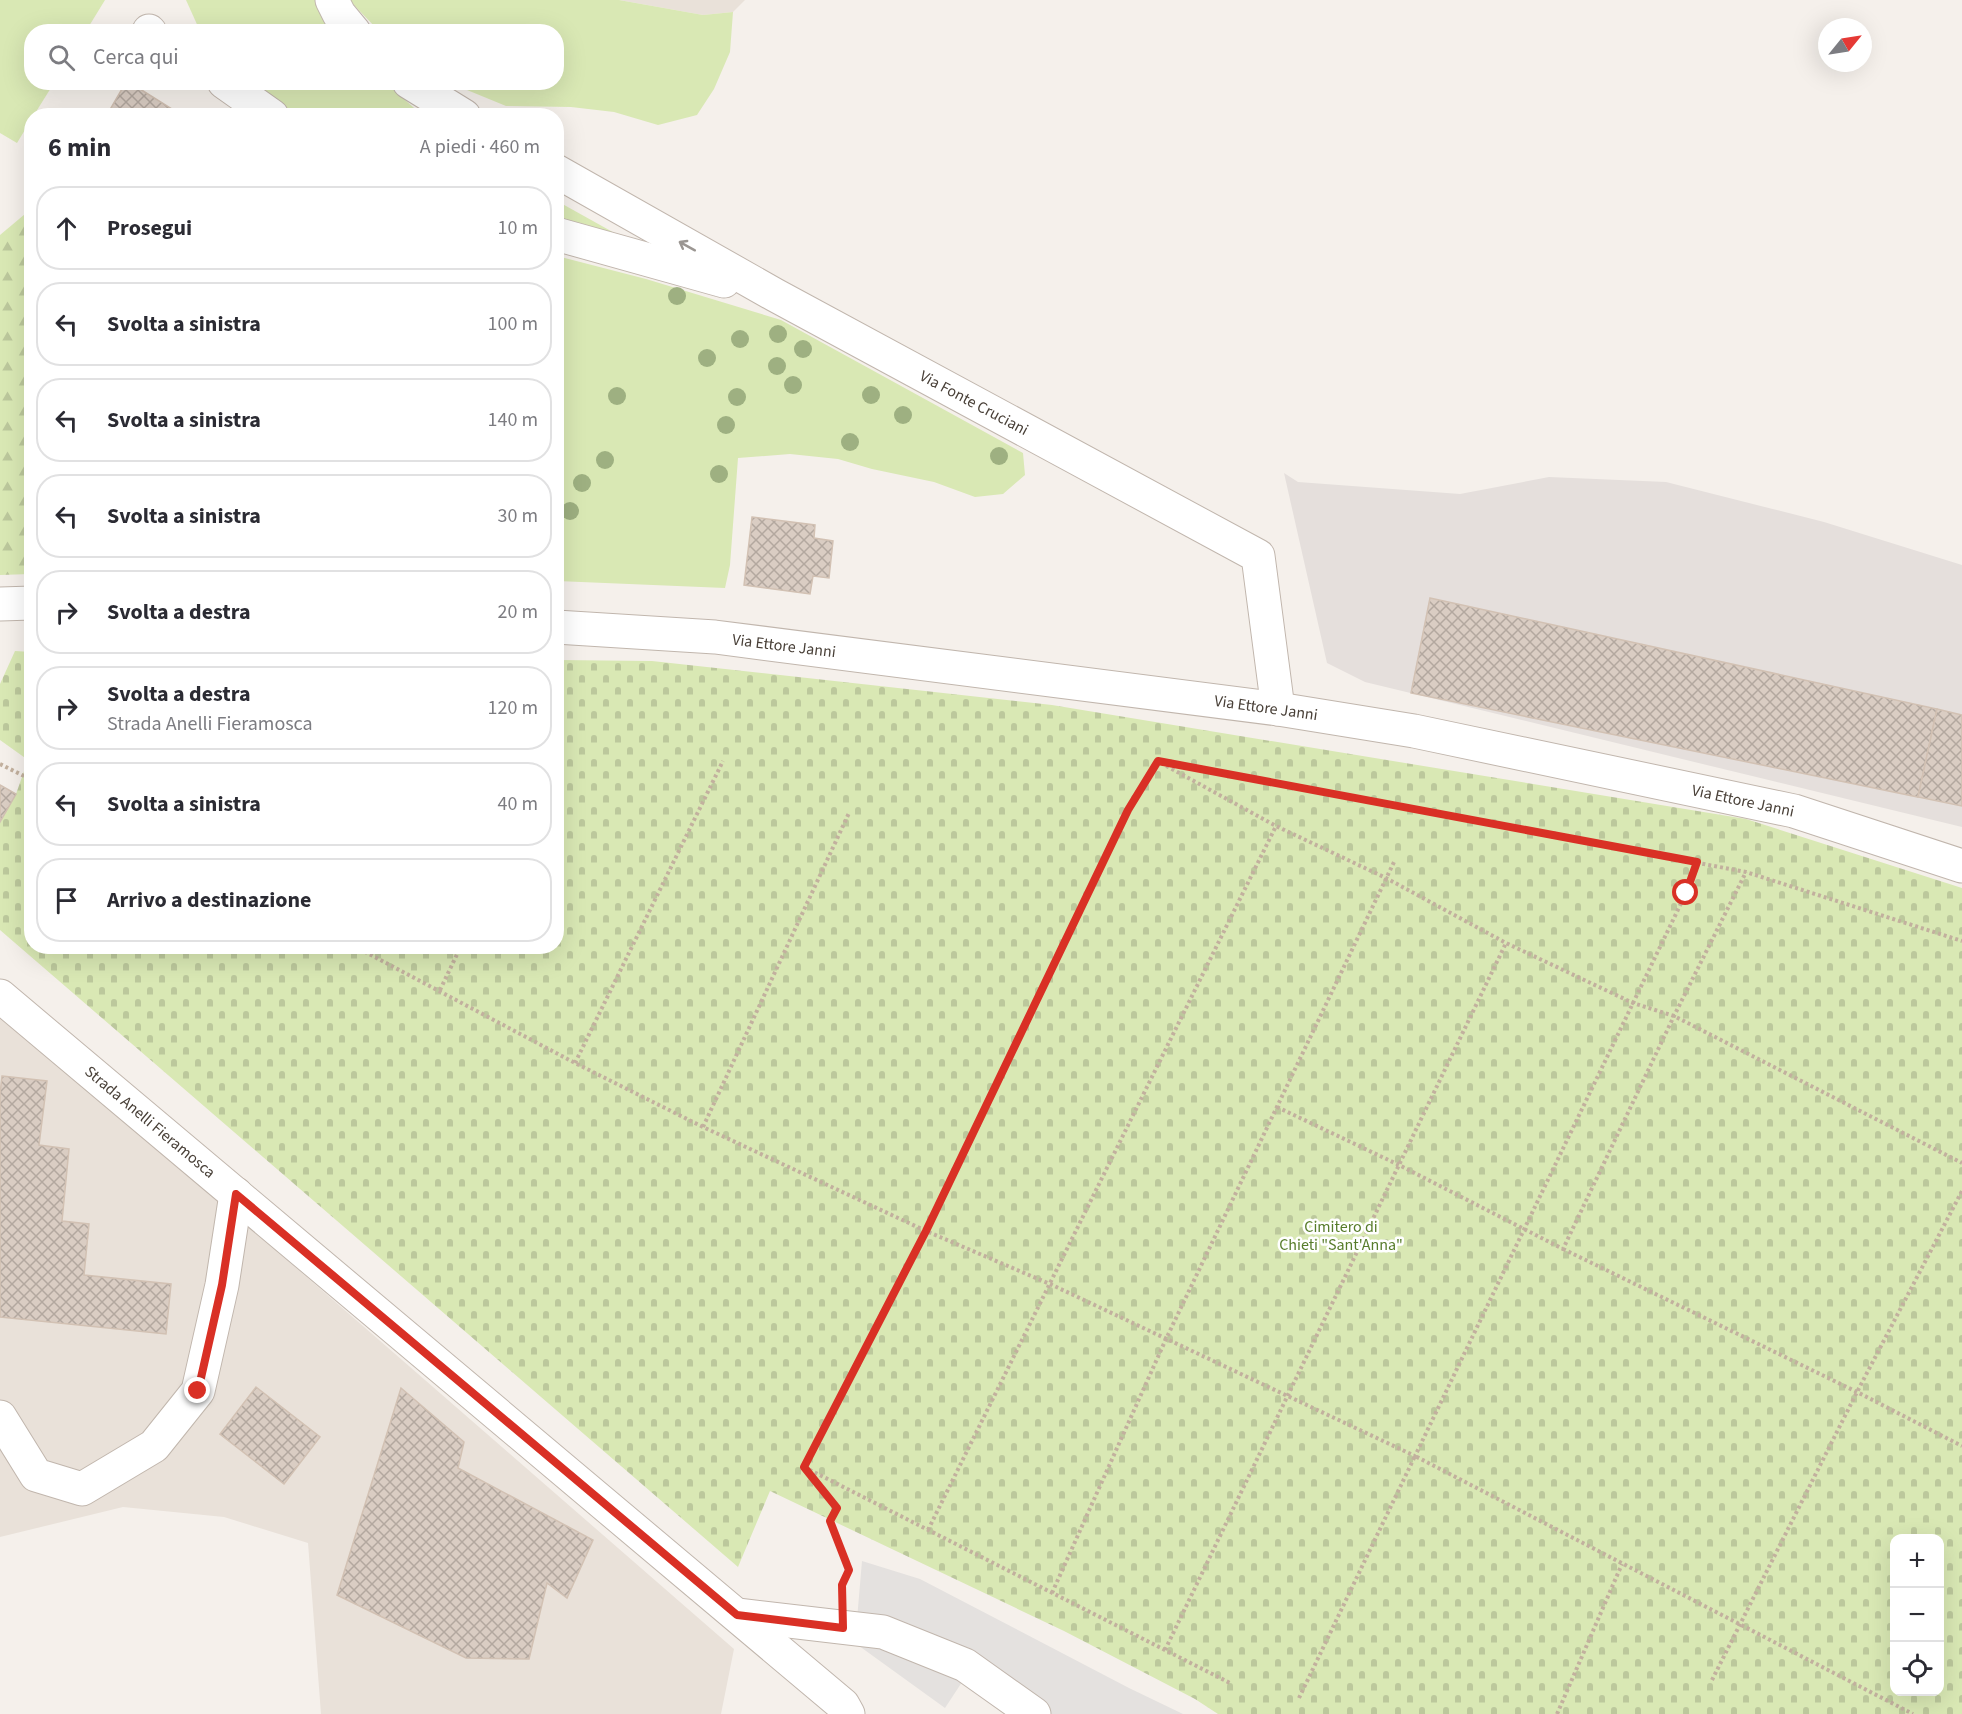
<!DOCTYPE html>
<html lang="it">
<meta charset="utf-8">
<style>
body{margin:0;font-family:"Source Sans 3",sans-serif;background:#f2f2f3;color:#2b2b33}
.controls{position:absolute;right:18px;bottom:18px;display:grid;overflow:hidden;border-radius:12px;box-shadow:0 6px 24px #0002}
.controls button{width:54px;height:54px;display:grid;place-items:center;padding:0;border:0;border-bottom:2px solid #e1e1e2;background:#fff;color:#2b2b33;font:30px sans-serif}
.compass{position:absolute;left:1818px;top:18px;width:54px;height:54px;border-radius:50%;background:#fff;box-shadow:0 6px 24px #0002;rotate:60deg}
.stop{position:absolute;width:18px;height:18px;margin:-14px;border:4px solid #d93025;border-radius:50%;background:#fff}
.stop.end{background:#d93025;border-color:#fff;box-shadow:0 2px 6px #0008}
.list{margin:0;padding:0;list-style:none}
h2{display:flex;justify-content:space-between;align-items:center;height:78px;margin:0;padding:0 24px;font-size:26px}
h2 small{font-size:20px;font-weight:400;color:#7c7c81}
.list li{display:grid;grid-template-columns:39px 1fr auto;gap:18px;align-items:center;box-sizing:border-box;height:84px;margin:0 12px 12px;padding:0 12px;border:2px solid #e1e1e2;border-radius:24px}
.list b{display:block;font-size:22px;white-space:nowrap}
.list p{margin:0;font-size:20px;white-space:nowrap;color:#7c7c81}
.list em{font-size:20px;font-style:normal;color:#7c7c81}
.icon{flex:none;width:33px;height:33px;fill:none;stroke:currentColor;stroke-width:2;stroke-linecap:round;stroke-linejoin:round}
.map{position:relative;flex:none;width:1962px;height:1714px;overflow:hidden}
.search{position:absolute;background:#fff;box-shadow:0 6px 24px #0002;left:24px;top:24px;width:540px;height:66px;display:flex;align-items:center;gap:15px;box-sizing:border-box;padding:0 21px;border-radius:24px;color:#7c7c81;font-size:22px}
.panel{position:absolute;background:#fff;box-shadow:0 6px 24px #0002;left:24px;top:108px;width:540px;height:846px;border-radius:24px}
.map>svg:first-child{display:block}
.residential{fill:#e9e1d9}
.industrial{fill:#e5dfdc}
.green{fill:#d9e8b4}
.forest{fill:url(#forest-firs)}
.cemetery{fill:url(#cemetery-stones);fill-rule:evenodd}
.parking{fill:#e4e1df}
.building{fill:url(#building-cross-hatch);stroke:#d2c1b3;stroke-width:1.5}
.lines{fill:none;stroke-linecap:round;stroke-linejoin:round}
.minor-casing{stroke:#c1b6ad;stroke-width:35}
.path{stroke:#c2b09e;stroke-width:4;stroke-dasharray:3 3;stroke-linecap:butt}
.minor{stroke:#fff;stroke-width:33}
.tree{fill:#9eb081}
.oneway{stroke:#9b9692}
.route{stroke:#d93025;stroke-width:8}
.labels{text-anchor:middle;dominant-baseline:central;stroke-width:5;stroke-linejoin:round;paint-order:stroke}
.street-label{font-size:16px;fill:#494038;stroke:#fff}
.park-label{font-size:16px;fill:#577c2b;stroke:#fff}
</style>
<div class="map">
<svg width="1962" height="1714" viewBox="0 0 1962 1714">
<defs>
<pattern id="forest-firs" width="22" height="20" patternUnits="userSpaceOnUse" patternTransform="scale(1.5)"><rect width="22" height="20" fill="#d9e8b4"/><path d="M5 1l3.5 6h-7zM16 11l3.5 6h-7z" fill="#bcc89c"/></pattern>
<pattern id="cemetery-stones" width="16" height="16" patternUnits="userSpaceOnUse" patternTransform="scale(1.5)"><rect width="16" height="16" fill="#d9e8b4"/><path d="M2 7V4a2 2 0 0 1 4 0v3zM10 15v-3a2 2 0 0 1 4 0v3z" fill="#bcc89c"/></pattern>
<pattern id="building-cross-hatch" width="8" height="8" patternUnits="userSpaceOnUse" patternTransform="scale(1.5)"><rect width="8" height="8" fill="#dacdc3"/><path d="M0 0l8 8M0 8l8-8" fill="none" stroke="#b3a89f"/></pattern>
</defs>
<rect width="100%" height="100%" fill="#f5f0eb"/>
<!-- residential -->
<g class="residential">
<path d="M619,0H745L733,12L703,15Z"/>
<path d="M0,1010L734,1649L721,1714H321L308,1543L224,1517L123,1507L0,1537Z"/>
</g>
<!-- industrial -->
<path class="industrial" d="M1284,473L1298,482L1460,494L1549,477L1666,482L1824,522L1962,565V827L1365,682L1327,663Z"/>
<!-- green -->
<g class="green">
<path d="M0,0H105L86,31L32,32V82L54,83L34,115L32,116L31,120L17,143L0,133Z"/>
<path d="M186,0H324L347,31H200Z"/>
<path d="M349,0H619L703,15L733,12L730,52L714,89L697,115L658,125L614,112L571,107L506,106L450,83L556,82V32L379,31Z"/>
<path d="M244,83H386L422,115H288Z"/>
<path d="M557,201L636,245L557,221Z"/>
<path d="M557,256L646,279L781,320L1023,453L1025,475L1003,494L975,497L934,482L872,469L838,459L790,454L738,458L730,565L725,588L557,581Z"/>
</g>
<!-- forest -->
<path class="forest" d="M31,209V574L0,575V235Z"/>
<!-- cemetery -->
<path class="cemetery" d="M15,651L31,652L32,946H556L557,660L652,661L1052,705L1746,819L1962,888V1714H1218L1195,1699L1064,1631L770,1491L738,1567L0,930V822L16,794L28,760L0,740V684ZM1894,1538H1940V1692H1894Z"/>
<!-- parking -->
<path class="parking" d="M862,1561L920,1579L1129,1688L1183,1714H1017L966,1676L945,1708L855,1643Z"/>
<!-- building -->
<g class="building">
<path d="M126,82H129L183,116H112L108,113Z"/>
<path d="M752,517L815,525L814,538L833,541L829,578L813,576L810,594L744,585Z"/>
<path d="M1430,598L1937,709L1918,797L1411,693Z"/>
<path d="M1937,709L1962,715V806L1918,797Z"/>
<path d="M0,785L16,794L0,822Z"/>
<path d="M2,1076L47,1081L39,1145L69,1149L62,1221L89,1224L84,1275L171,1284L166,1334L0,1317V1094Z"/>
<path d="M256,1387L320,1437L284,1484L220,1434Z"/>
<path d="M401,1388L464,1442L458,1468L593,1540L567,1598L547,1583L529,1659L466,1658L337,1595Z"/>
</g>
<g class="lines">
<defs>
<g id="minor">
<path d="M332,0L339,14L354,32"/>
<path d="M149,31L150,32"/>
<path d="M224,82L272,116"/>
<path d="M409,82L464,116"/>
<path d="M556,171L775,295L1258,556L1278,709"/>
<path d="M556,234L724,281"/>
<path d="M0,604L32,603"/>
<path d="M556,627L715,637L1278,709L1414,731L1794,811L1962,866"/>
<path d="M0,996L843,1705L848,1714"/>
<path d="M0,1417L36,1475L82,1489L154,1446L198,1391L222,1285L236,1194"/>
<path d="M737,1615L883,1632L965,1665L1034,1714"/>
</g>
</defs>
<!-- minor casing -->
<use href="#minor" class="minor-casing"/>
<!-- path -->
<g class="path">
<path d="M1161,763L1276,826L1386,878L1506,943L1633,1003L1674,1016L1962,1163"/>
<path d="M0,764L32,780"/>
<path d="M354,946L575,1063L703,1127L926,1231L1050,1284L1415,1456L1686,893L1697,862"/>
<path d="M440,990L461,946"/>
<path d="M575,1063L723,761"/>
<path d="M1277,1107L1399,1165L1563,1249L1674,1016L1746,872"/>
<path d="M703,1127L849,813"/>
<path d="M1563,1249L1857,1392L1962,1446"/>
<path d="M804,1467L926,1231L1128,810L1158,761L1746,872L1962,941"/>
<path d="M804,1467L1230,1683"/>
<path d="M806,1470L837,1508L830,1521L849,1570L842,1585V1590"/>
<path d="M928,1530L1276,826"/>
<path d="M1052,1593L1166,1339L1394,862"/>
<path d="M1165,1650L1506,943"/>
<path d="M1712,1680L1857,1392L1962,1191"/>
<path d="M1299,1698L1415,1456L1913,1714"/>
<path d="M1557,1714L1622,1564"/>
</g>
<!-- minor -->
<use href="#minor" class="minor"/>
</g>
<!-- trees -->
<g class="tree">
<circle cx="677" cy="296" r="9"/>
<circle cx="778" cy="334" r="9"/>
<circle cx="740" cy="339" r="9"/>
<circle cx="803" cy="349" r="9"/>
<circle cx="707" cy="358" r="9"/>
<circle cx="777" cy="366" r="9"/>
<circle cx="793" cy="385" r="9"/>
<circle cx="871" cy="395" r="9"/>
<circle cx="617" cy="396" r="9"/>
<circle cx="737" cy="397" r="9"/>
<circle cx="903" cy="415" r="9"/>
<circle cx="726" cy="425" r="9"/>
<circle cx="850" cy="442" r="9"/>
<circle cx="999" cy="456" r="9"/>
<circle cx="605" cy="460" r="9"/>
<circle cx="719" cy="474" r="9"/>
<circle cx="582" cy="483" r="9"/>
<circle cx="570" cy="511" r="9"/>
</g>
<!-- one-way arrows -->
<defs><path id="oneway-shaft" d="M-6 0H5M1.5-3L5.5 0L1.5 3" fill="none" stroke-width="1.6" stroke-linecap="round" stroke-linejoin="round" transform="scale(1.5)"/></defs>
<use class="oneway" href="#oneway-shaft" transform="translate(687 246) rotate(-151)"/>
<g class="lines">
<!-- route -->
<path class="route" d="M198,1391L222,1285L236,1194L737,1615L843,1628L842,1585L849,1570L830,1521L837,1508L804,1467L926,1231L1128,810L1158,761L1697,862L1686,893"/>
</g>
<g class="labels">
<!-- street labels -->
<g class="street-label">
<text transform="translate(974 403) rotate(28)">Via Fonte Cruciani</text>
<text transform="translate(784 646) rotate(7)">Via Ettore Janni</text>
<text transform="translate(1266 708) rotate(8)">Via Ettore Janni</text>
<text transform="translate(1743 801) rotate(12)">Via Ettore Janni</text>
<text transform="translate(150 1122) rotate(40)">Strada Anelli Fieramosca</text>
</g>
<!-- park labels -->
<g class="park-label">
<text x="1341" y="1227">Cimitero di<tspan x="1341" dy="18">Chieti "Sant'Anna"</tspan></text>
</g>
</g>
</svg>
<div class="controls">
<button>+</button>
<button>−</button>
<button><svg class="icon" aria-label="locate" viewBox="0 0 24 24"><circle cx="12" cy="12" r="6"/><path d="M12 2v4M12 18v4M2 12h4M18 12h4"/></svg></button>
</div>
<svg class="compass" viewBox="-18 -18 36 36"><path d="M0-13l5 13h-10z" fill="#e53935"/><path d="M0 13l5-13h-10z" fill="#7c7c81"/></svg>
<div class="stop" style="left:1686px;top:893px"></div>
<div class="stop end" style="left:198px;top:1391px"></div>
<div class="search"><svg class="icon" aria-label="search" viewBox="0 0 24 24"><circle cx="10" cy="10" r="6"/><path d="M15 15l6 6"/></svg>Cerca qui</div>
<section class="panel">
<h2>6 min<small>A piedi · 460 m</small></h2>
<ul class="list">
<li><svg class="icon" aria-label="ahead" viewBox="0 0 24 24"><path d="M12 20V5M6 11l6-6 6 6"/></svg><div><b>Prosegui</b></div><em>10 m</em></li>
<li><svg class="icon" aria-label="left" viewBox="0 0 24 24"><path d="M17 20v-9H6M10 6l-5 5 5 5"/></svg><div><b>Svolta a sinistra</b></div><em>100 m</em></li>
<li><svg class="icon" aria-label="left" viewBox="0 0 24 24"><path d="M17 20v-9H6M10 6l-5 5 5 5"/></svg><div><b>Svolta a sinistra</b></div><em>140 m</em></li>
<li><svg class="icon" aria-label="left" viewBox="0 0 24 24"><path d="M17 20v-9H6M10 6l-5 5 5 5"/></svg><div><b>Svolta a sinistra</b></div><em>30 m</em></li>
<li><svg class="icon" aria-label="right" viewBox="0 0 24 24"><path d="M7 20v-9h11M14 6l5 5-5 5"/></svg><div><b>Svolta a destra</b></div><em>20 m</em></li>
<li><svg class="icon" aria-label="right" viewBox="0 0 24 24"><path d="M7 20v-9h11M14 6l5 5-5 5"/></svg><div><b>Svolta a destra</b><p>Strada Anelli Fieramosca</p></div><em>120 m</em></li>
<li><svg class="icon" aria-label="left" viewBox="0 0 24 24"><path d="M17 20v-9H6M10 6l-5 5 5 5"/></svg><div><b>Svolta a sinistra</b></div><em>40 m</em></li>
<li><svg class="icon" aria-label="arrive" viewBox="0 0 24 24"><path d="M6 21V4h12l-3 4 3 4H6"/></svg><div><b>Arrivo a destinazione</b></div></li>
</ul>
</section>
</div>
